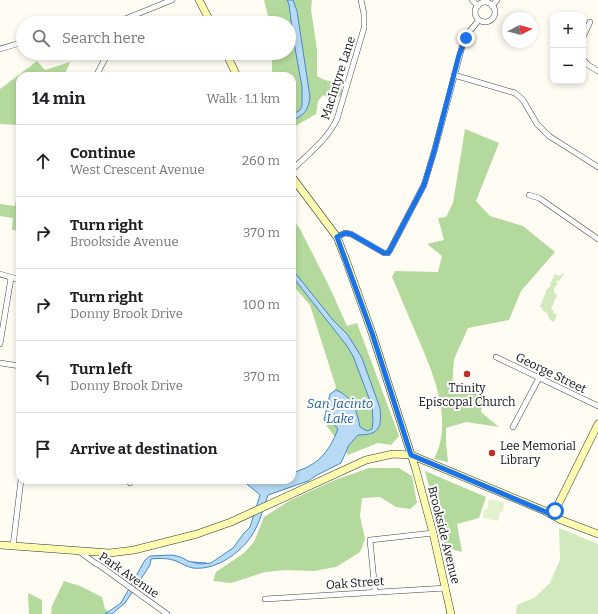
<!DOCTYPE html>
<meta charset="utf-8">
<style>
body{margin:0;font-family:Bitter,serif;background:#f6f6f6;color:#202124}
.controls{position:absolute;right:12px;top:12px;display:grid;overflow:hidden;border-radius:8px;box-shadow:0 2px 6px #0003}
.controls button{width:36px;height:36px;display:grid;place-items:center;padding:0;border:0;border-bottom:1px solid #e0e0e0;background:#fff;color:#202124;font:20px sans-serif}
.compass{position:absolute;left:502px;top:12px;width:36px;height:36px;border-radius:50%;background:#fff;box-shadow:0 2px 6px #0003;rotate:84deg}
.stop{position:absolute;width:12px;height:12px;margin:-9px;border:3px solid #1a73e8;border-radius:50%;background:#fff}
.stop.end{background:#1a73e8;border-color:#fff;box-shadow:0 1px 4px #0008}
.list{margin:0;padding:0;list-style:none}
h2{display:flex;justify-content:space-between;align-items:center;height:52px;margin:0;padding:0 16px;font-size:17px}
h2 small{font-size:13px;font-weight:400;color:#757577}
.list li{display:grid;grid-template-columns:26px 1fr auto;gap:12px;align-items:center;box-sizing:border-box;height:72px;padding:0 16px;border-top:1px solid #e0e0e0}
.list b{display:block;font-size:15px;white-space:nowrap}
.list p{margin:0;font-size:13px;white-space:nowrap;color:#757577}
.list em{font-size:13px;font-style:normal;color:#757577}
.icon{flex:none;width:22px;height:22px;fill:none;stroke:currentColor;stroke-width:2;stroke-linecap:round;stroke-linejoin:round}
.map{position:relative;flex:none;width:598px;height:614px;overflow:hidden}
.search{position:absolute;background:#fff;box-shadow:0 2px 6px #0003;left:16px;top:16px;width:280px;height:44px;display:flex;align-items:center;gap:10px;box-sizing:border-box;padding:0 14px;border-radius:22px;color:#757577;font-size:15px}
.panel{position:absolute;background:#fff;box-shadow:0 2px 6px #0003;left:16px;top:72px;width:280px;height:412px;border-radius:12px}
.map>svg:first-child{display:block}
.green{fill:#d0e9bd}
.forest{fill:#b3da9c}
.pitch{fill:#e2f1ce}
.water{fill:#b9daf5;stroke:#4189cb}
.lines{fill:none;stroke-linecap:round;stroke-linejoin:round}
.stream{stroke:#4189cb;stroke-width:1}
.street-casing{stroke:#434343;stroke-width:6}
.secondary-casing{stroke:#323232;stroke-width:8}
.street{stroke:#fff;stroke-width:5}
.secondary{stroke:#fdfbb0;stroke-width:7}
.route{stroke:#1a73e8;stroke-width:5}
.poi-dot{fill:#bf2e29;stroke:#fff;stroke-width:1.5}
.labels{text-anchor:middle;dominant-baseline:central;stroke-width:4;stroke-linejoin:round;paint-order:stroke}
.street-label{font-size:12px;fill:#101010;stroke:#fff}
.poi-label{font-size:12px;fill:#101010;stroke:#fff}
.water-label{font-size:13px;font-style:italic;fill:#1a5ca1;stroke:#fff}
</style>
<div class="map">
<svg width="598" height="614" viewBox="0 0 598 614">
<rect width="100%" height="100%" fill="#fffdf3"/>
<!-- green -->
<g class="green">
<path d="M563,273L564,274L559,281L557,280L556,282L558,283L554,288V293L557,295L551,309L554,311L553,313L557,315L554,322L550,320L547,313L542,310L543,308L540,307L545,294L546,290L551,286L550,284L555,274L560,276Z"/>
<path d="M559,528L598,544V614H516L517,605L534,598L550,583L560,560Z"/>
</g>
<!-- forest -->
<g class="forest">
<path d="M264,0H312L311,10L317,49V76C326,82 332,80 341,85L343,95L332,100L323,95L318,101L316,114L292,128V76H272V59L267,53H289V23H270Z"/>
<path d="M37,61L45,70L70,62L64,76H20V130L18,125L0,124V89Z"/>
<path d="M465,129L499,143L476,201L490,216L523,226L555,252L521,291L509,320L468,328L454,359L452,388L484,395L481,412L499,427L466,422L446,428V443L448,462L434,459C455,418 431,369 415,331C407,313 400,295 392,277L395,271L438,272L442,256L427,244L444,240L438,218L446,217L453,203Z"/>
<path d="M20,171V231L12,230L13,218L0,216V204L15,206Z"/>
<path d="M292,218L300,229L330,288L347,326L357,323L399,436L391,445L378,443L348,455L324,422V420L336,387L310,305L292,284Z"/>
<path d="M369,468H399L412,476L417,503L410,509L396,507L380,497L362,498L360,516L365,539L360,552L336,567L314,571L286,570L265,572L231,583L213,581L216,572L244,553L254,542L264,517L289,501L335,480Z"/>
<path d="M425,471L486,497L479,518L457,524L462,552L444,547Z"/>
<path d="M64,581L80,586L102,597L105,609L112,614H51L52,606Z"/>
<path d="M28,593L42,600V614H29Z"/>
</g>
<!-- pitch -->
<path class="pitch" d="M489,499L504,502L503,512H500L498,521L483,518L484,509H487Z"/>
<!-- water -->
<g class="water">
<path d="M287,0H293L297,11L310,97C308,111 305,114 292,121V115L300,110L302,106V87L293,37L289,4Z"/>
<path d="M292,269L333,320L348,335L362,358L380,408C382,428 379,435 358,435L349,445L341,463L317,475L308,481L268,495C264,506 261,519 255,530C245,550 217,571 193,568C187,567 181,563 176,561C168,558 159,558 151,559L150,565L125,603L112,614H105L121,603L145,560L150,556L172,555L181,557L188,561L200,564L211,563L233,548L244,533L250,527L260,495L247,484V480H263L264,481L270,480H292V473C318,465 328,454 338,429L333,423L324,420L330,394L336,390C353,397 357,411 360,427L367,431L372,429L373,421L372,406L353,356L347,346L292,276Z"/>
</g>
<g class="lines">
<!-- stream -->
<path class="stream" d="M193,562L206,563"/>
<defs>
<g id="street">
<path d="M472,0L478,6"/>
<circle cx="485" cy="12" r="10"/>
<path d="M492,6L497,0"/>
<path d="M115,23L172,0"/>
<path d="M583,37L590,22"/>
<path d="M0,49L23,42"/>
<path d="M583,59L588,65L598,71"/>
<path d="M454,75L515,93L523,100L537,124L549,136L598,167"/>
<path d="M96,76L108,53"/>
<path d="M292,170C308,154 327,140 337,119L364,28V14L361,0"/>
<path d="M529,195L539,198L598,239"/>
<path d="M337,237L345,233L351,234L384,253H388L390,250L424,185L434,152L462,47L469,32L479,20"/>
<path d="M0,274L20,280"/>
<path d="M0,344L11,278"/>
<path d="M496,357L598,406"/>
<path d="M0,363L20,366"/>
<path d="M513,427L539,378"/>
<path d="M130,483L132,480"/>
<path d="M13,546L21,480"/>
<path d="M80,552L95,563L99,565L167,614"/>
<path d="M375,591L370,540L433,533"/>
<path d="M265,599L446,588"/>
</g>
<g id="secondary">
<path d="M199,0L211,23"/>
<path d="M226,53L237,76"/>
<path d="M292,177L337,237L346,260L372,333L416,470L433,533L451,614"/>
<path d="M553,515L598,424"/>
<path d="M0,545L110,553L134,550L197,534L231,522L366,460L393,454L411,455L545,511L561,520L598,534"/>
</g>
</defs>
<!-- street casing -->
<use href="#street" class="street-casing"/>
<!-- secondary casing -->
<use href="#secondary" class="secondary-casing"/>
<!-- street -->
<use href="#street" class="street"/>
<!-- secondary -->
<use href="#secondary" class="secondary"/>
</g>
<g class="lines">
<!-- route -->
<path class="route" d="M466,38L459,55L434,152L424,185L390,250L388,253H384L351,234L345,233L337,237L372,333L411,455L553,515L555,511"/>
</g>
<!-- markers -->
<g class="poi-dot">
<circle cx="467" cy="374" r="4"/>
<circle cx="492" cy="453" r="4"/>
</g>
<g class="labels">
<!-- street labels -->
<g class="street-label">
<text transform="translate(338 78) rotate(-72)">MacIntyre Lane</text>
<text transform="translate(551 373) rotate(26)">George Street</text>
<text transform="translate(444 535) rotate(76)">Brookside Avenue</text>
<text transform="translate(129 575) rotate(35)">Park Avenue</text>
<text transform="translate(355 583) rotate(-4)">Oak Street</text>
</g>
<!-- poi labels -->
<g class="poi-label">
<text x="467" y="388">Trinity<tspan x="467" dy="14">Episcopal Church</tspan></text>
<text x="500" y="446" text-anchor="start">Lee Memorial<tspan x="500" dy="14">Library</tspan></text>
</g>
<!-- water labels -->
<g class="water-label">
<text x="340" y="403">San Jacinto<tspan x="340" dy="15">Lake</tspan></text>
</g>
</g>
</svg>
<div class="controls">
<button>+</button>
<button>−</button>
</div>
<svg class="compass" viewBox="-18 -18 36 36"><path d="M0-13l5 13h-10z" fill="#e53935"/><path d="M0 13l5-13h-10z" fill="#757577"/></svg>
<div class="stop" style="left:555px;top:511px"></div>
<div class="stop end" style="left:466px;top:38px"></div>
<div class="search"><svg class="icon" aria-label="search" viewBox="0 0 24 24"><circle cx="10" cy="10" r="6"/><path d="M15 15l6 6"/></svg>Search here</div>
<section class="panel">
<h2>14 min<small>Walk · 1.1 km</small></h2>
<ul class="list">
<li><svg class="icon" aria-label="ahead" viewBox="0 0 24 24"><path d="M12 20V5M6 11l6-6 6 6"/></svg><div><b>Continue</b><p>West Crescent Avenue</p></div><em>260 m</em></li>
<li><svg class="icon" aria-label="right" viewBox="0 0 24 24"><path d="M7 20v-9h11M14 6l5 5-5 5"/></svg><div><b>Turn right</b><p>Brookside Avenue</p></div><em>370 m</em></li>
<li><svg class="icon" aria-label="right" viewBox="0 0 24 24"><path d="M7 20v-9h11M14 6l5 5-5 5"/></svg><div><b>Turn right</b><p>Donny Brook Drive</p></div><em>100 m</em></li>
<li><svg class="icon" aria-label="left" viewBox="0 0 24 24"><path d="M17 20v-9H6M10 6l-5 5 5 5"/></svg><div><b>Turn left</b><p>Donny Brook Drive</p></div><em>370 m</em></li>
<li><svg class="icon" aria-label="arrive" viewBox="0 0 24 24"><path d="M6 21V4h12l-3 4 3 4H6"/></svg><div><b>Arrive at destination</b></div></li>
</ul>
</section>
</div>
